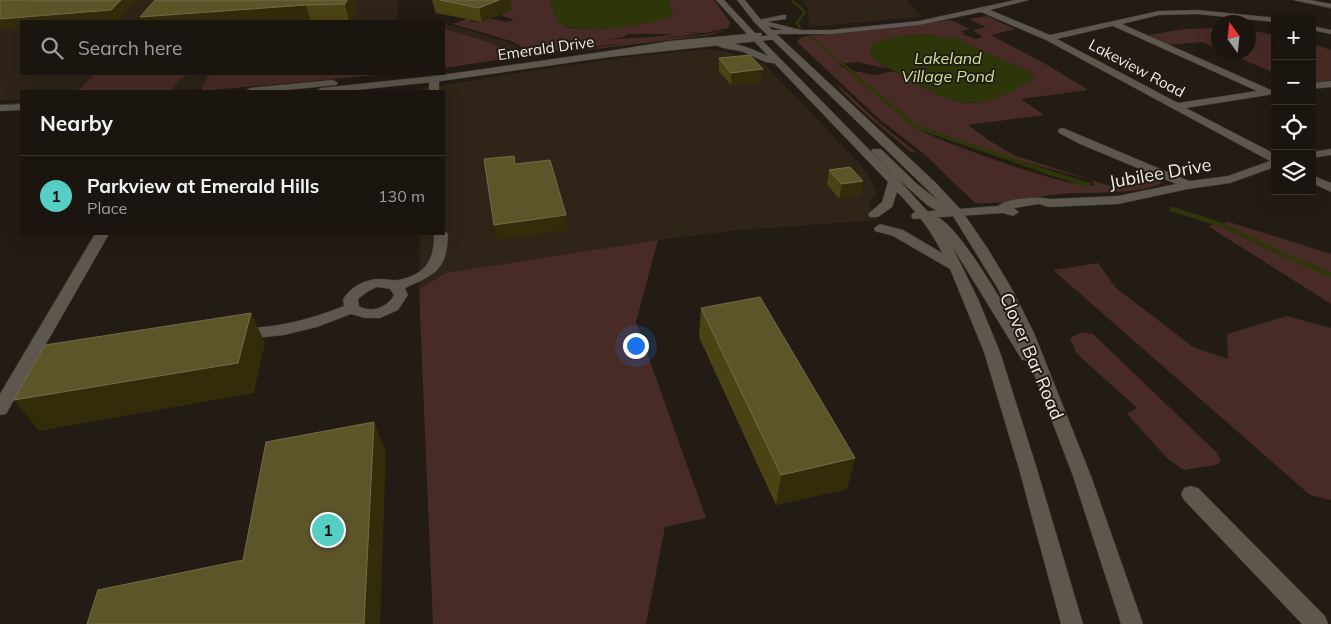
<!DOCTYPE html>
<meta charset="utf-8">
<style>
body{margin:0;font-family:Mulish,sans-serif;background:#231e18;color:#f1f3f6}
.controls{position:absolute;right:15px;top:15px;display:grid;overflow:hidden;border-radius:0px;box-shadow:0 5px 20px #0002}
.controls button{width:45px;height:45px;display:grid;place-items:center;padding:0;border:0;border-bottom:1px solid #38342f;background:#1a150f;color:#f1f3f6;font:25px sans-serif}
.compass{position:absolute;left:1211px;top:15px;width:45px;height:45px;border-radius:50%;background:#1a150f;box-shadow:0 5px 20px #0002;rotate:345deg}
.you{position:absolute;left:635px;top:345px;width:18px;height:18px;margin:-12px;border:4px solid #fff;border-radius:50%;background:#1a73e8;box-shadow:0 0 0 8px #1a73e833}
.badge{display:grid;place-items:center;width:32px;height:32px;border-radius:50%;background:#56cec3;color:#111;font-size:16px;font-weight:700}
.pin{position:absolute;translate:-50% -50%;border:2px solid #fff;box-shadow:0 1px 5px #0006}
.list{margin:0;padding:0;list-style:none}
h2{display:flex;justify-content:space-between;align-items:center;height:65px;margin:0;padding:0 20px;font-size:21px}
h2 small{font-size:16px;font-weight:400;color:#9f9f9e}
.list li{display:grid;grid-template-columns:32px 1fr auto;gap:15px;align-items:center;box-sizing:border-box;height:80px;padding:0 20px;border-top:1px solid #38342f}
.list b{display:block;font-size:19px;white-space:nowrap}
.list p{margin:0;font-size:16px;white-space:nowrap;color:#9f9f9e}
.list em{font-size:16px;font-style:normal;color:#9f9f9e}
.icon{flex:none;width:28px;height:28px;fill:none;stroke:currentColor;stroke-width:2;stroke-linecap:round;stroke-linejoin:round}
.map{position:relative;flex:none;width:1331px;height:624px;overflow:hidden}
.search{position:absolute;background:#1a150f;box-shadow:0 5px 20px #0002;left:20px;top:20px;width:425px;height:55px;display:flex;align-items:center;gap:12px;box-sizing:border-box;padding:0 18px;border-radius:0px;color:#9f9f9e;font-size:19px}
.panel{position:absolute;background:#1a150f;box-shadow:0 5px 20px #0002;left:20px;top:90px;width:425px;height:145px;border-radius:0px}
.map>svg:first-child{display:block}
.built{fill:#2e2417}
.green{fill:#482b26;fill-rule:evenodd}
.water{fill:#2d3609}
.lines{fill:none;stroke-linecap:round;stroke-linejoin:round}
.stream-far2{stroke:#2d3609;stroke-width:2.5}
.stream-far1{stroke:#2d3609;stroke-width:4}
.stream{stroke:#2d3609;stroke-width:4.5}
.minor-casing{stroke:#393530;stroke-width:1}
.tertiary-casing{stroke:#393530;stroke-width:1}
.secondary-casing{stroke:#393530;stroke-width:1}
.minor{fill:#5d574d;fill-rule:evenodd}
.tertiary{fill:#5d574d;fill-rule:evenodd}
.secondary{fill:#5d574d;fill-rule:evenodd}
.wall{fill:#4b4313}
.shaded-wall{fill:#332c0a}
.building{fill:#5d552a;stroke:#746c47}
.labels{text-anchor:middle;dominant-baseline:central;stroke-width:4;stroke-linejoin:round;paint-order:stroke}
.far-street-label{font-size:15px;fill:#efebe6;stroke:#221c14}
.far-water-label{font-size:16px;font-style:italic;fill:#cee198;stroke:#221c14}
.street-label{font-size:18px;fill:#efebe6;stroke:#221c14}
</style>
<div class="map">
<svg width="1331" height="624" viewBox="0 0 1331 624">
<rect width="100%" height="100%" fill="#221c14"/>
<!-- built -->
<g class="built">
<path d="M0,0H399L397,21H21V74H383L166,91H21V100L0,101Z"/>
<path d="M803,0H906L922,17L809,27L808,9Z"/>
<path d="M444,23L511,43L528,54L444,68Z"/>
<path d="M708,49L724,51L764,63L868,173L877,193L868,205L879,220L741,230L658,240L445,273L419,290L420,234H444V91H422V88L611,59Z"/>
</g>
<!-- green -->
<g class="green">
<path d="M461,0H550C553,9 556,22 565,26C583,35 654,23 673,16L669,0H714L730,22L728,28L705,33L686,32L700,34L655,39L702,35L725,30L711,35L537,56L641,41L576,49C606,34 643,41 673,34H627L624,37L589,43L572,49L535,54L511,41L453,24L477,15L470,21C479,24 482,20 490,19C500,19 504,24 514,20L501,15L510,11Z"/>
<path d="M987,16L1015,29L991,35L1051,67L1088,90L1021,99L1044,115L968,125L990,141L1014,155L1116,188L1140,182L1160,180L1161,183C1143,195 1082,192 1059,194C1031,197 1003,205 975,203L924,154L878,118L797,42L800,38L807,36L951,20L970,29L961,31L964,33L962,34L975,39L983,37L972,30L986,27L969,19ZM923,34L954,38L1030,72L1034,77C993,102 974,114 928,90C918,84 905,74 894,72C888,70 882,75 876,75C867,75 857,69 850,72L838,64L857,62L889,69L875,60L890,37ZM929,129L996,154L1091,180L1095,185C1075,191 948,144 923,132Z"/>
<path d="M1218,28V49L1202,42L1168,45L1149,35L1184,29Z"/>
<path d="M444,29L491,43L500,48L509,58L444,68Z"/>
<path d="M1249,30L1275,35V73L1227,53L1248,52Z"/>
<path d="M1312,44L1331,50V80L1312,83Z"/>
<path d="M95,74H188L179,80L171,91H78Z"/>
<path d="M209,74H389L202,91L201,90Z"/>
<path d="M834,81L878,122L917,153L911,152C884,129 856,109 834,81Z"/>
<path d="M1229,222L1331,254V304L1208,226Z"/>
<path d="M658,240L636,322L706,518L665,527L646,624H433L419,290L445,273Z"/>
<path d="M1098,263L1116,288L1193,347L1228,359L1227,334L1287,316L1331,328V500L1310,495L1053,270Z"/>
<path d="M1082,332L1093,334L1217,453L1221,461L1216,465L1184,470L1169,460L1127,414L1137,408L1076,353L1070,338Z"/>
</g>
<!-- water -->
<g class="water">
<path d="M550,0H669L673,16C647,25 583,36 558,23Z"/>
<path d="M923,34L954,38L1030,72L1034,77L1012,92L983,103L961,102L939,96L894,71L875,60L869,51L871,45L890,37Z"/>
</g>
<g class="lines">
<!-- stream-far2 -->
<g class="stream-far2">
<path d="M792,0L805,12L797,23L800,28"/>
<path d="M810,36L858,77"/>
</g>
<!-- stream-far1 -->
<path class="stream-far1" d="M856,76L917,127L1048,172"/>
<!-- stream -->
<g class="stream">
<path d="M1044,171L1089,185"/>
<path d="M1172,209L1225,226L1288,257L1331,275"/>
</g>
<defs>
<g id="minor">
<path d="M1015,0H1029L990,10L1050,35L1159,11L1197,10L1278,18L1275,19V22L1197,14L1159,15L1122,24L1271,90V94L1268,95L1186,108L1275,154V167L1230,183L1188,189L1118,204L1049,207L1039,204L1014,208L1019,212L1013,216L1003,213L913,219L911,216L913,213L917,212L998,206C1006,198 1039,196 1050,199L1118,196L1176,184L1080,144L1059,133L1058,131L1059,129L1063,128L1189,181L1228,176L1270,161L1046,40L981,12L919,25L831,34H769L765,32L769,30H831L919,21ZM1113,26L1257,91L1178,103L1057,39Z"/>
<path d="M1293,0H1310L1331,4V8Z"/>
<path d="M783,15H786V19L758,23L754,21Z"/>
<path d="M1312,26L1331,30V34L1312,30Z"/>
<path d="M434,76L439,79V91H429V79Z"/>
<path d="M1331,81V87L1312,89V83Z"/>
<path d="M1331,149V155L1312,158V152Z"/>
<path d="M1312,175L1331,183V192L1312,183Z"/>
<path d="M444,231L448,234C447,270 436,274 405,288L408,295L398,310L380,318H365L351,314L317,327L284,335L256,338L237,337L234,333L237,329L242,328C278,328 311,319 344,306L343,299C351,286 367,278 383,279C387,279 393,281 398,280C426,274 434,261 434,234H444ZM377,287L390,289L394,295C387,308 371,313 359,306L358,299L367,292Z"/>
<path d="M1191,486L1198,488L1325,616L1328,624H1302L1184,500L1181,494L1184,488Z"/>
</g>
<g id="tertiary">
<path d="M775,35L779,37L778,39L609,57L434,82L346,91H316L321,88L434,76L609,51Z"/>
<path d="M333,80L338,83L336,85L277,91H245L250,88Z"/>
<path d="M21,104V110L0,111V105Z"/>
<path d="M95,234H109L6,414L0,415V394Z"/>
</g>
<path id="secondary" d="M716,0H724L755,33H761L762,35L759,37L897,178L873,153L871,151L873,149H881L916,183L940,202L755,23L737,0H745L761,20L801,30V34H798L768,26L935,182L962,211L988,249L1012,289L1034,333L1091,476L1143,624H1121L1073,476L1029,361L1022,360L952,246L978,299L1000,352L1037,469L1083,624H1061L1019,469L984,352L950,269L893,236L875,231L874,228L880,224L903,230L942,253C931,230 915,210 897,192L892,207L878,217H870L868,214L882,202L888,182L774,63C764,64 753,55 743,52C735,49 723,50 716,45C727,37 756,51 768,56L751,38L670,47L609,57L605,54L609,51L670,41L747,34ZM898,179L927,205L937,211L953,216L998,289L1010,314C997,295 953,215 932,216Z"/>
</defs>
<!-- minor casing -->
<use href="#minor" class="minor-casing"/>
<!-- tertiary casing -->
<use href="#tertiary" class="tertiary-casing"/>
<!-- secondary casing -->
<use href="#secondary" class="secondary-casing"/>
<!-- minor -->
<use href="#minor" class="minor"/>
<!-- tertiary -->
<use href="#tertiary" class="tertiary"/>
<!-- secondary -->
<use href="#secondary" class="secondary"/>
</g>
<!-- wall -->
<g class="wall">
<path d="M354,0L357,9L352,21H142Z"/>
<path d="M432,0H511L512,10L482,22L436,13V12L435,11Z"/>
<path d="M719,58L762,82L731,85L719,71Z"/>
<path d="M829,170L863,181L860,195L839,199L827,184Z"/>
<path d="M701,308L855,458L847,489L776,505L699,337Z"/>
</g>
<!-- shaded-wall -->
<g class="shaded-wall">
<path d="M121,0H136L117,21H21V29L0,30V19Z"/>
<path d="M347,0H354L357,9L352,21H349L345,4Z"/>
<path d="M499,0H511L512,10L482,22L479,8Z"/>
<path d="M306,5L311,21H142L140,17Z"/>
<path d="M763,69L762,82L731,85V73Z"/>
<path d="M863,181L860,195L839,199L842,184Z"/>
<path d="M566,215L567,230L496,240L494,225Z"/>
<path d="M251,313L265,343L254,393L39,431L14,400Z"/>
<path d="M374,422L386,452L380,624H364Z"/>
<path d="M855,458L847,489L776,505L781,475Z"/>
</g>
<!-- building -->
<g class="building">
<path d="M0,0H121L111,10L0,19Z"/>
<path d="M155,0H347L345,4L306,5L140,17Z"/>
<path d="M440,0H499L479,8Z"/>
<path d="M750,55L763,69L731,73L719,58Z"/>
<path d="M514,156L515,164L550,160L566,215L494,225L484,159Z"/>
<path d="M850,167L863,181L842,184L829,170Z"/>
<path d="M760,297L855,458L781,475L701,308Z"/>
<path d="M251,313L238,363L14,400L45,345Z"/>
<path d="M374,422L364,624H87L98,590L243,560L266,442Z"/>
</g>
<g class="labels">
<!-- far-street labels -->
<g class="far-street-label">
<text transform="translate(546 48) rotate(-8)">Emerald Drive</text>
<text transform="translate(1137 68) rotate(28)">Lakeview Road</text>
</g>
<!-- far-water labels -->
<g class="far-water-label">
<text x="948" y="58">Lakeland<tspan x="948" dy="18">Village Pond</tspan></text>
</g>
<!-- street labels -->
<g class="street-label">
<text transform="translate(1160 173) rotate(-10)">Jubilee Drive</text>
<text transform="translate(1032 356) rotate(67)">Clover Bar Road</text>
</g>
</g>
</svg>
<div class="controls">
<button>+</button>
<button>−</button>
<button><svg class="icon" aria-label="locate" viewBox="0 0 24 24"><circle cx="12" cy="12" r="6"/><path d="M12 2v4M12 18v4M2 12h4M18 12h4"/></svg></button>
<button><svg class="icon" aria-label="layers" viewBox="0 0 24 24"><path d="M12 4l9 5-9 5-9-5zM3 14l9 5 9-5"/></svg></button>
</div>
<svg class="compass" viewBox="-18 -18 36 36"><path d="M0-13l5 13h-10z" fill="#e53935"/><path d="M0 13l5-13h-10z" fill="#9f9f9e"/></svg>
<div class="you"></div>
<div class="pin badge" style="left:328px;top:530px">1</div>
<div class="search"><svg class="icon" aria-label="search" viewBox="0 0 24 24"><circle cx="10" cy="10" r="6"/><path d="M15 15l6 6"/></svg>Search here</div>
<section class="panel">
<h2>Nearby<small></small></h2>
<ul class="list">
<li><span class="badge">1</span><div><b>Parkview at Emerald Hills</b><p>Place</p></div><em>130 m</em></li>
</ul>
</section>
</div>
